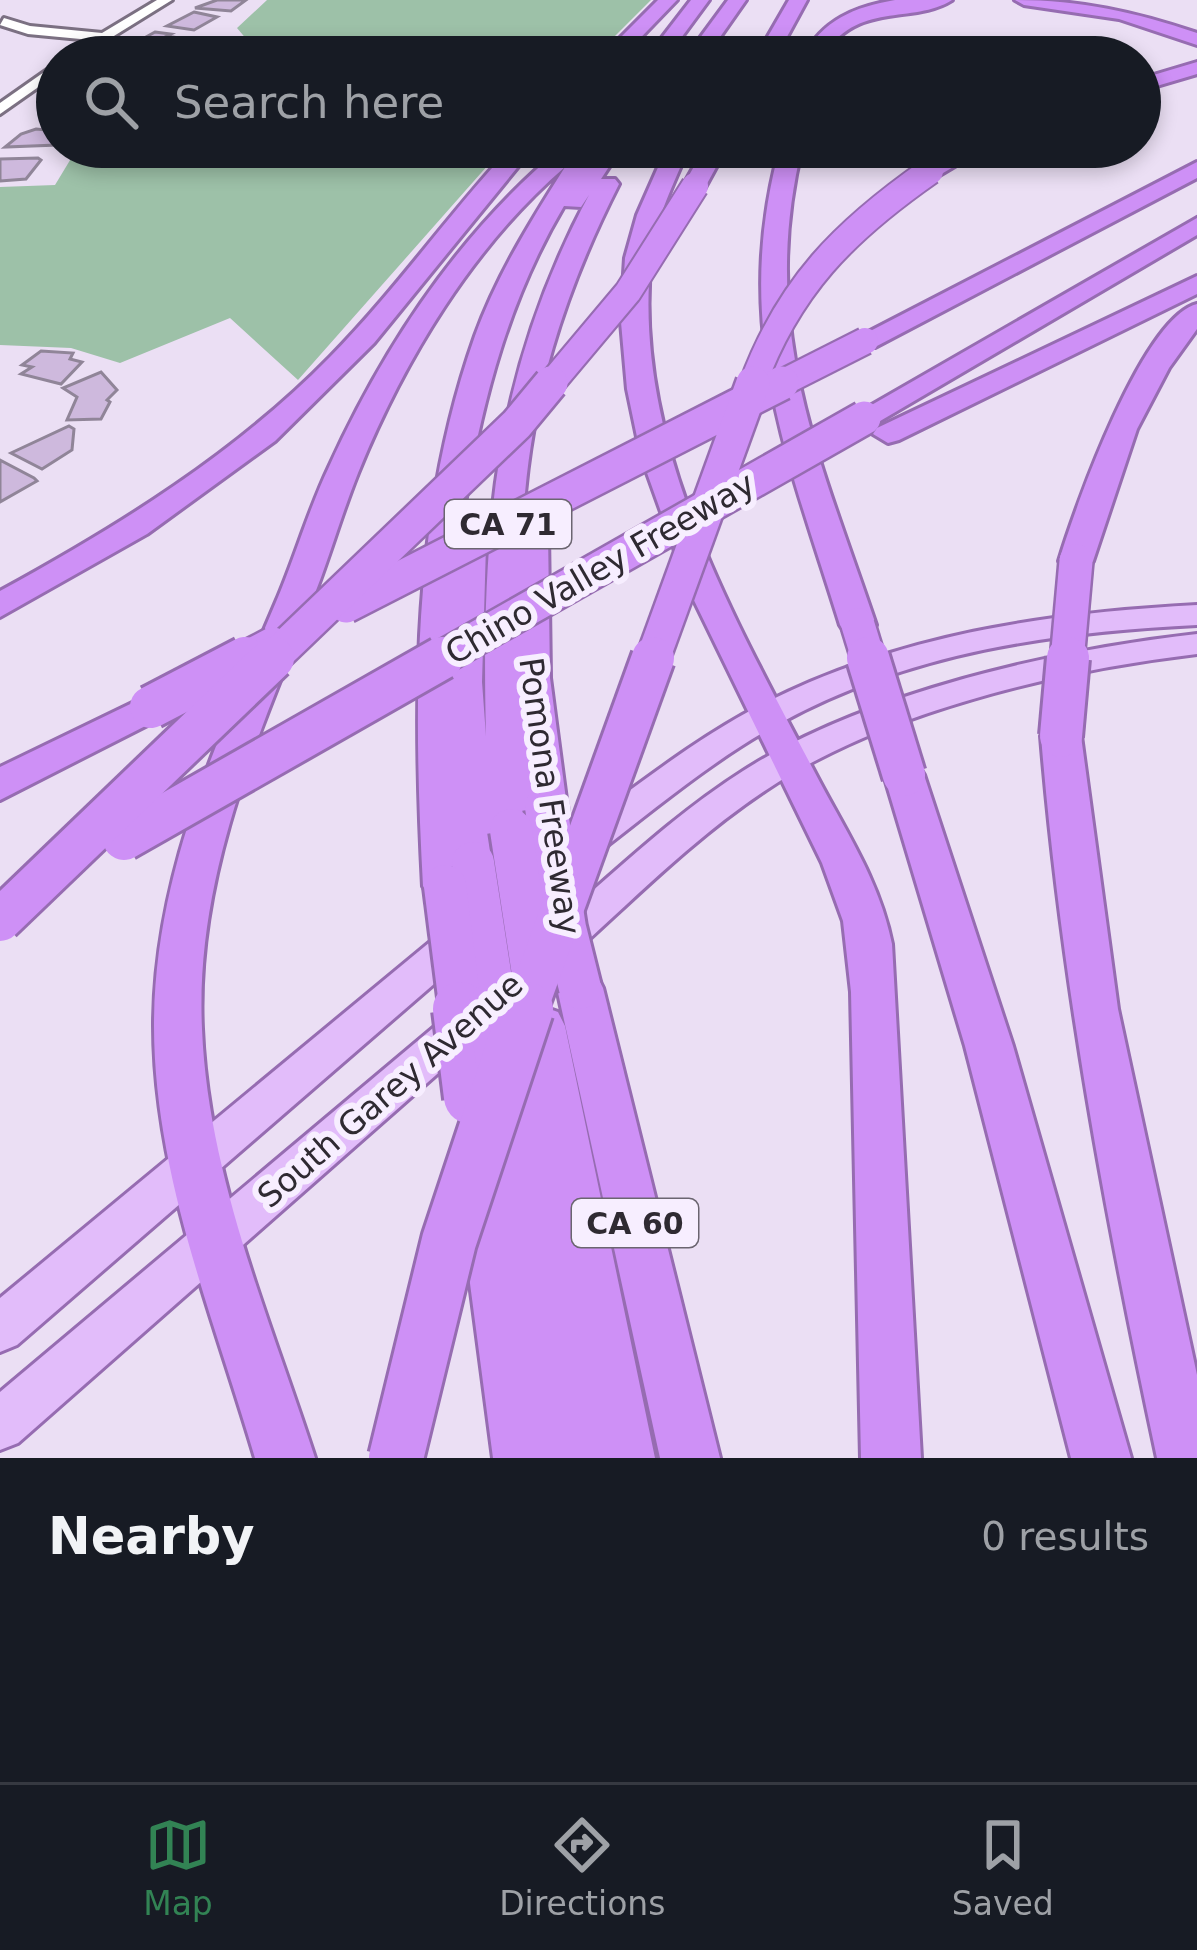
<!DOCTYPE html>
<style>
body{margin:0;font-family:"DejaVu Sans",sans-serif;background:#20242c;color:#f1f3f6}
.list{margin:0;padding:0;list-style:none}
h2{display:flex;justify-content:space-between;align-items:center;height:156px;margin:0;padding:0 48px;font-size:51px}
h2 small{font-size:39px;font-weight:400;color:#9ea1a6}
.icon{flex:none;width:66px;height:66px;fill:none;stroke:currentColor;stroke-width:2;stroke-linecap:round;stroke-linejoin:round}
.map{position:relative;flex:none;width:1197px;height:1458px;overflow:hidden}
.search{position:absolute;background:#171b24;box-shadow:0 6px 18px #0003;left:36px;right:36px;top:36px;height:132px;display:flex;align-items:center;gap:30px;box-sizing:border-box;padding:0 42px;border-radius:66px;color:#9ea1a6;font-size:45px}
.sheet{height:324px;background:#171b24}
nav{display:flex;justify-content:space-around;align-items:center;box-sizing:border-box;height:168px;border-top:3px solid #363941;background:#171b24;font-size:33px;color:#9ea1a6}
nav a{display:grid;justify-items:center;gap:6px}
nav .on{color:#328354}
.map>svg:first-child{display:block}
.green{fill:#9dc1a8}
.building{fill:#ceb9dd;stroke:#908598;stroke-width:3}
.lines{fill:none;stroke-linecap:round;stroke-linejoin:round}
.minor-casing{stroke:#7b7082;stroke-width:6}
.major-casing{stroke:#966cb1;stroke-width:6}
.highway-casing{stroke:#966cb1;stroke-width:6}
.minor{fill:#fff;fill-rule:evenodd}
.major{fill:#e2bcfa;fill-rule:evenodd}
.highway{fill:#ce90f6;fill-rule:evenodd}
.highway-bridge-far3-casing{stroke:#966cb1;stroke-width:30;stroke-linecap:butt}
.highway-bridge-far2-casing{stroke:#966cb1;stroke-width:38;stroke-linecap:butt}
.highway-bridge-far1-casing{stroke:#966cb1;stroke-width:48;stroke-linecap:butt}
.highway-bridge-casing{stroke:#966cb1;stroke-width:60;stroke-linecap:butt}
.highway-bridge-far3{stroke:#ce90f6;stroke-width:26}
.highway-bridge-far2{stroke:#ce90f6;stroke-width:33}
.highway-bridge-far1{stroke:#ce90f6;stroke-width:42}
.highway-bridge{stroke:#ce90f6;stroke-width:54}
.labels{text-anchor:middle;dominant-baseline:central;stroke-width:12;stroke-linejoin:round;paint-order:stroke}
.shield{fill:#f7eeff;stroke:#6b6570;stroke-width:3}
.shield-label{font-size:30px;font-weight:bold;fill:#2f2a32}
.street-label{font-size:33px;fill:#2f2a32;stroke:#f7eeff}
</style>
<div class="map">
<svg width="1197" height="1458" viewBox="0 0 1197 1458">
<rect width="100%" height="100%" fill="#ebdff4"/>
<!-- green -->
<g class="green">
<path d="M267,0H651L594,57H195L248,41L237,28Z"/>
<path d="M78,147H504L298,380L230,318L120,363L71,348L0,345V187L55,185Z"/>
</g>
<!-- building -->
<g class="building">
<path d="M217,0H246L231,11L195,8Z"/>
<path d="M194,12L217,17L194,30L167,26Z"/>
<path d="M155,32L171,34L167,36L185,39L158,49L147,47L154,43L137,42Z"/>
<path d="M36,129L57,131V145L5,147L21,134Z"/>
<path d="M0,159L38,158L41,160L26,179L0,181Z"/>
<path d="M41,351L73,353L70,359L82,362L61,384L21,374L32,367L22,365Z"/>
<path d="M101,372L117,390L107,400L110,402L101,419L67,420L77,397L63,388Z"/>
<path d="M69,426L74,429L72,450L42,469L11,453Z"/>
<path d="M0,460L34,478L37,481L0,502Z"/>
</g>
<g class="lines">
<defs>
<g id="minor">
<path d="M157,0H172L80,57H64L91,40L28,34L0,25L4,18L30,26L102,33Z"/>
<path d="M57,63V74L0,114V103Z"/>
</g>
<g id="major">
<path d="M1197,605V625C1053,632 911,652 782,722C715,758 656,808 596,854L583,858L570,854L565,844L570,834C632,790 693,740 761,705C897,635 1046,613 1197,605Z"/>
<path d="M1197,634V654C1060,670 881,712 766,790C692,839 630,903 565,961L551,966L537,961L532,950L537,939C605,882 669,818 743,771C865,693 1054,650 1197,634Z"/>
<path d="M466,919L479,923L485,934L479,945L17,1345L0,1352V1298L453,923Z"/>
<path d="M472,1002L486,1007L492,1019L486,1031L18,1443L0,1450V1392L458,1007Z"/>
</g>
<g id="highway">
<path d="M658,0H677L622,57H601Z"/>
<path d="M691,0H709L667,57H647Z"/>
<path d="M728,0H746L706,57H686Z"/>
<path d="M789,0H807L776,57H756Z"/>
<path d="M895,0H952C913,25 856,0 823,57H803C823,20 854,7 895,0Z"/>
<path d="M1015,0C1080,0 1135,12 1197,33V45L1119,19L1024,5Z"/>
<path d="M1197,62V74L1140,91V79Z"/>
<path d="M511,147H534L374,343L275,441L147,534L0,617V591C119,526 235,454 330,357C395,291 448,215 511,147Z"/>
<path d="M562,147H586L573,160L587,165L600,147H622L601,179H615L619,184C564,292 529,401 523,523L543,524L548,531L550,678L567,807L561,818L546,822L531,817L532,830L526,841L511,846L496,841L492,834L494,863L488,875L466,877L460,898L445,903L430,898L423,886C413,700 412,514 475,336C497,275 531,221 565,167C472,247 404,360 358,473C341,515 329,559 312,601C257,738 195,878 202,1029C208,1177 270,1319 315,1458H255C214,1318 154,1174 154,1026C154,875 218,739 276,602C295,558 308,511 329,467C384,346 459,233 562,147ZM589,195C493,375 481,536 486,736L482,682L487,511L483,504L465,503C483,397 509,299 564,206L581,207Z"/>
<path d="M667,147H689C674,183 655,220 651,258C631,440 733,616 814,771C844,829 879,879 892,944L921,1458H861L851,992L843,921L822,863L689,590L641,456L627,389L621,322L625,258L637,215Z"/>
<path d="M705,147H727L703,191H687L683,186Z"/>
<path d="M780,147H802C758,329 819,456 876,625L871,633H845L840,625C787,454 731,328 780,147Z"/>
<path d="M959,147H987L938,176H922L919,171Z"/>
<path d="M1197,162V178L875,347H855L851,341Z"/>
<path d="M1197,218V235L875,424L864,427L849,418Z"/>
<path d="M1197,276V294L899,440L888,443L873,434L877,428Z"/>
<path d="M1197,304V329L1169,368L1137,429L1093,561L1088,568H1064L1059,561C1075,508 1142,318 1197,304Z"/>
<path d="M151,694L165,698L170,707L165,716L0,800V767Z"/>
<path d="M1061,722L1075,726L1081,736L1118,1009L1197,1375V1458H1157C1106,1219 1061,980 1041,736L1047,726Z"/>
<path d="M904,761L918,765L924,775L1013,1046L1131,1458H1071L965,1046L884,775L890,765Z"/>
<path d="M580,969L596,974L603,988L720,1458H660L557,988L564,974Z"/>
<path d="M541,1006L558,1012L565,1026L655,1458H493L454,1162L462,1145L480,1138L492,1143L481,1078L489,1063L506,1056L524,1064L517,1026L524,1012Z"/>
</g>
</defs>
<!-- minor casing -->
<use href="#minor" class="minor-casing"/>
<!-- major casing -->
<use href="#major" class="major-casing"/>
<!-- highway casing -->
<use href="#highway" class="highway-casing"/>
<!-- minor -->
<use href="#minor" class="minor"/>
<!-- major -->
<use href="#major" class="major"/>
<!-- highway -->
<use href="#highway" class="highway"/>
<defs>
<g id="highway-bridge-far3">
<path d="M549,386L628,292L695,186"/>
<path d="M752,386C788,287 844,231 930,171"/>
<path d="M776,386L865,341"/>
</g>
<g id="highway-bridge-far2">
<path d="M346,606L782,383"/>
<path d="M858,625L869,661"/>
<path d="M240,661L273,644"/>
<path d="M270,661L517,424L551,383"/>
<path d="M436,661L864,418"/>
<path d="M652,661L753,383"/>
<path d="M1067,661L1076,561"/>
</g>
<g id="highway-bridge-far1">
<path d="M868,658L904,775"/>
<path d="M151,707L245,658"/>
<path d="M1061,736L1068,658"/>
<path d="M546,807L565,928L580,988"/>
<path d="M511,830L534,980"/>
<path d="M124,839L442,658"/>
<path d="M473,863L496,1012"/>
<path d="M445,886L461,1012"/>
<path d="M0,920L273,658"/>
<path d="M525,1012L653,658"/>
</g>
<g id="highway-bridge">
<path d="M460,1009L471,1097"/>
<path d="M495,1009L503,1061"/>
<path d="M396,1458L449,1241L526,1009"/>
</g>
</defs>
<!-- highway-bridge-far3 casing -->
<use href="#highway-bridge-far3" class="highway-bridge-far3-casing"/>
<!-- highway-bridge-far2 casing -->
<use href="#highway-bridge-far2" class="highway-bridge-far2-casing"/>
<!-- highway-bridge-far1 casing -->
<use href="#highway-bridge-far1" class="highway-bridge-far1-casing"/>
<!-- highway-bridge casing -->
<use href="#highway-bridge" class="highway-bridge-casing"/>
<!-- highway-bridge-far3 -->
<use href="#highway-bridge-far3" class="highway-bridge-far3"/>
<!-- highway-bridge-far2 -->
<use href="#highway-bridge-far2" class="highway-bridge-far2"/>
<!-- highway-bridge-far1 -->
<use href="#highway-bridge-far1" class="highway-bridge-far1"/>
<!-- highway-bridge -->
<use href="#highway-bridge" class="highway-bridge"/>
</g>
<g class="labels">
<!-- shield labels -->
<g class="shield">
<rect x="445" y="500" width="126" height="48" rx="9"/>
<rect x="572" y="1199" width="126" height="48" rx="9"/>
</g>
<g class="shield-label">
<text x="508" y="524">CA 71</text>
<text x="635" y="1223">CA 60</text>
</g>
<!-- street labels -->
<g class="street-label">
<text transform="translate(600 568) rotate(-30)">Chino Valley Freeway</text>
<text transform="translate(550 796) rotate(82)">Pomona Freeway</text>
<text transform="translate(390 1090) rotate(-41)">South Garey Avenue</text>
</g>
</g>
</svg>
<div class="search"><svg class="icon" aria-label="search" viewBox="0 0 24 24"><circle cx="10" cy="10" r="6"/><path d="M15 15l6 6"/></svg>Search here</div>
</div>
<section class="sheet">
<h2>Nearby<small>0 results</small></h2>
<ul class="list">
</ul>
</section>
<nav>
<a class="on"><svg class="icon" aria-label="map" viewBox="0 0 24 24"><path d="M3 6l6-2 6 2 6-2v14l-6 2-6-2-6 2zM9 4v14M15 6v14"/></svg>Map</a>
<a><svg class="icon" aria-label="directions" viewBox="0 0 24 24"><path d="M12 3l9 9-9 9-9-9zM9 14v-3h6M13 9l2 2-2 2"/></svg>Directions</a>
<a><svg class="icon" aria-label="saved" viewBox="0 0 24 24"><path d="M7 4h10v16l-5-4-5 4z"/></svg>Saved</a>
</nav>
